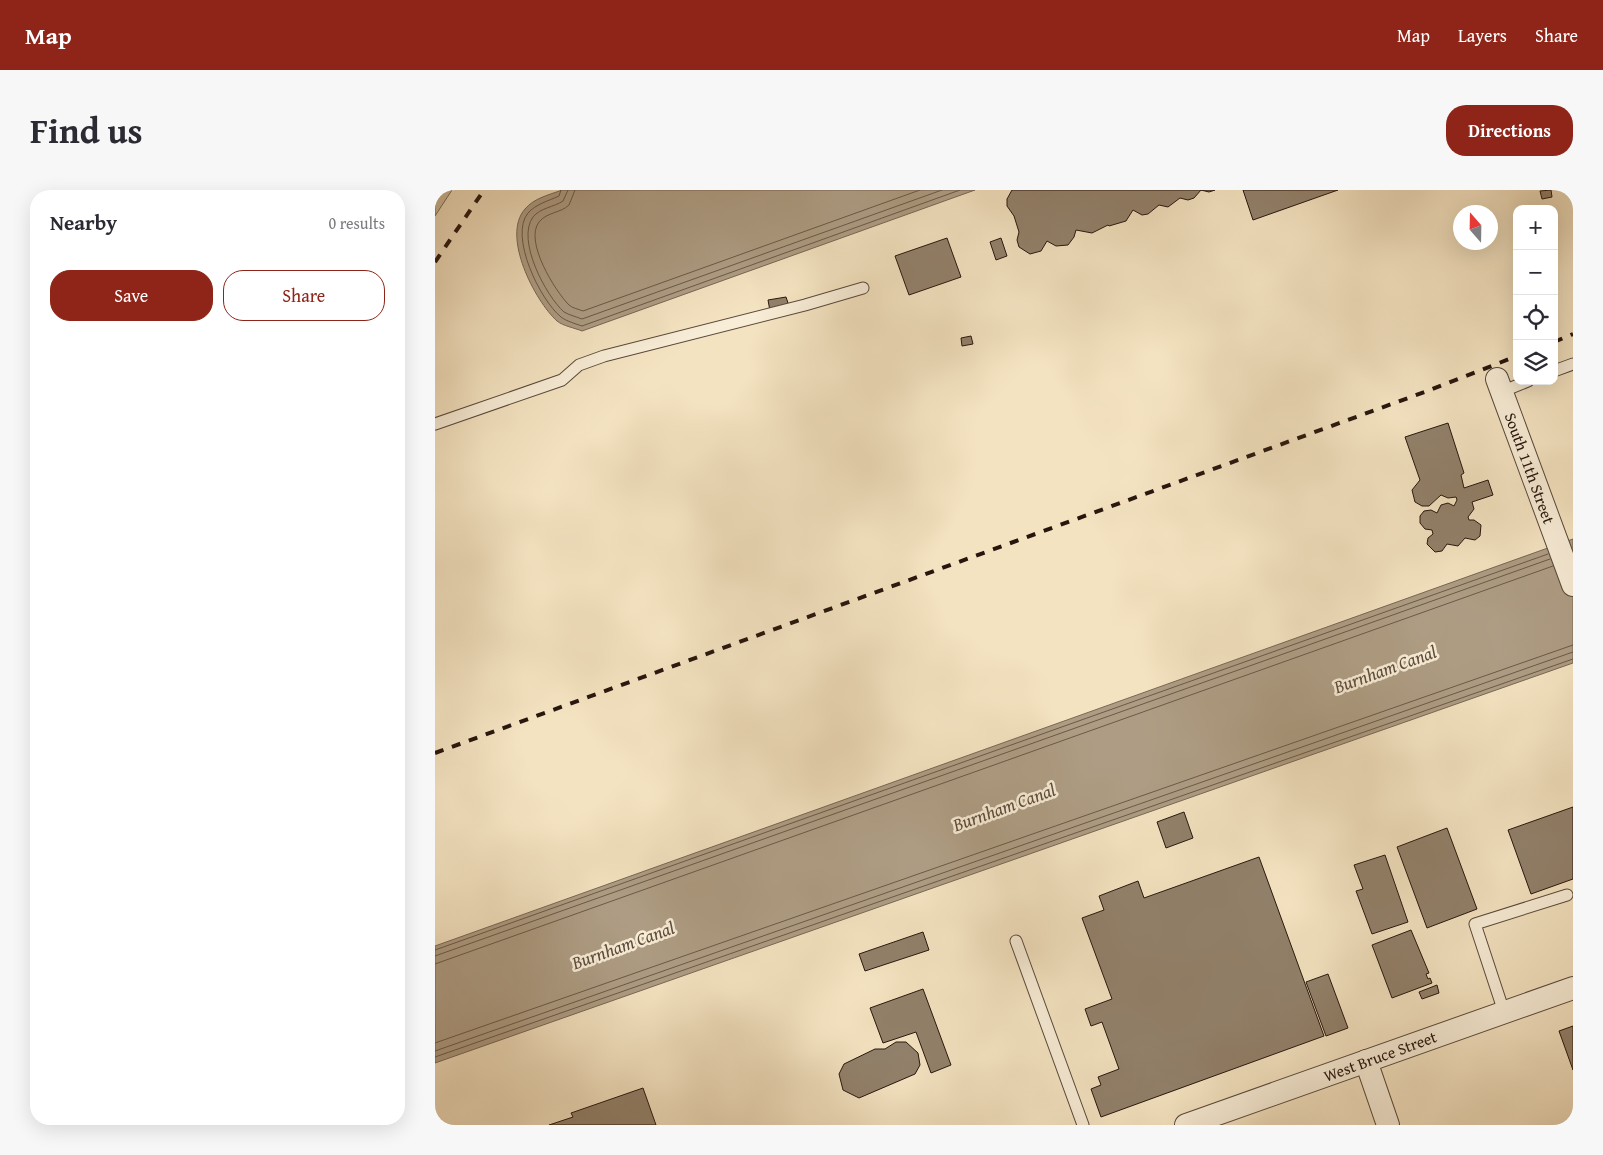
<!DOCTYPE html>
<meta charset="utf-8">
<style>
body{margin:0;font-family:"Gentium Book Plus",serif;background:#f7f7f7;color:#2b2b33}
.controls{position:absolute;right:15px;top:15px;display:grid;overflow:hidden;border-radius:10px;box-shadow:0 5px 20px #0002}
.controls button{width:45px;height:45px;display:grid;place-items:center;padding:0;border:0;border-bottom:1px solid #e1e1e2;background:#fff;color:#2b2b33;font:25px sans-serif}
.compass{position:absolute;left:1018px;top:15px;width:45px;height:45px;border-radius:50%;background:#fff;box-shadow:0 5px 20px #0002;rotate:340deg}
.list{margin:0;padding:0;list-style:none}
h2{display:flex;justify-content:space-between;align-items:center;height:65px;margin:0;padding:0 20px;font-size:21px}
h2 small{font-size:16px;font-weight:400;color:#7c7c81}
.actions{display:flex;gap:10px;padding:15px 20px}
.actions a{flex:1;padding:11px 0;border:1px solid #8f2418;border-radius:20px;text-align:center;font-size:18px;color:#8f2418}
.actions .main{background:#8f2418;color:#fff}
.icon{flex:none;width:28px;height:28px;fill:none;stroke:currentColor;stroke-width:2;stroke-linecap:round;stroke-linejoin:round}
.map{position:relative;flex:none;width:1138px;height:935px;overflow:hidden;border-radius:20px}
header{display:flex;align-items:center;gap:30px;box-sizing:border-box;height:70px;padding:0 25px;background:#8f2418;color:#fff}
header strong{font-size:24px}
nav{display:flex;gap:28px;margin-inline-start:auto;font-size:18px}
.intro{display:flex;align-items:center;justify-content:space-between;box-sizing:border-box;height:120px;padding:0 30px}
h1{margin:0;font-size:35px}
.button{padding:12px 22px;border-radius:20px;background:#8f2418;color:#fff;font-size:18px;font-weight:700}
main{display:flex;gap:30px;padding:0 30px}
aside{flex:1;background:#fff;border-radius:20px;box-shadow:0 5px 20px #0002}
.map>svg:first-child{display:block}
.green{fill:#d1c0a3;stroke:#7c6b58}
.water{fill:#ae9d84;stroke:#786755}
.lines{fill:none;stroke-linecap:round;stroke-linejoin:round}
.shore{stroke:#6a5a49;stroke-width:1}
.building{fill:#92816b;stroke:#27160e}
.lane-casing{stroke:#5a493b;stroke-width:13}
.street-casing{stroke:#5a493b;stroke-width:24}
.lane{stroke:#f8edd7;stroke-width:11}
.street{stroke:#f8edd7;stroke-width:22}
.rail{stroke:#27160e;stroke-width:4;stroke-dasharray:9 9;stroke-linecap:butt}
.labels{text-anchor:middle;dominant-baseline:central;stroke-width:5;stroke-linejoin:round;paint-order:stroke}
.street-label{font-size:16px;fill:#27160e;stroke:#f8edd7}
.water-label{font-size:18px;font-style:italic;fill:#5d4c3d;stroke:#f8edd7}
</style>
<header>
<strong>Map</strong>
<nav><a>Map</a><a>Layers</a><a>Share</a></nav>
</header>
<div class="intro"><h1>Find us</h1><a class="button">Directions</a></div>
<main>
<aside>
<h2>Nearby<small>0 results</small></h2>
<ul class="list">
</ul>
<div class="actions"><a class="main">Save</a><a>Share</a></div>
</aside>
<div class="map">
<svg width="1138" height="935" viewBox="0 0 1138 935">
<rect width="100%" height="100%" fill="#f4e3c1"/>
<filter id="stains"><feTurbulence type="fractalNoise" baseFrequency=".004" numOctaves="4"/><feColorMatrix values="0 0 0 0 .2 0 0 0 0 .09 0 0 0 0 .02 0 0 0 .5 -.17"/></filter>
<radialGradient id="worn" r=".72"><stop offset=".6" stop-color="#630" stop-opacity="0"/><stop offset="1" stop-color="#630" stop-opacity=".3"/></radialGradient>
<!-- green -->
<path class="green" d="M0,0H17L0,26Z"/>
<!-- water -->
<g class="water">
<path d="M127,0H540L147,141C140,138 128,136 122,131C100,111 66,46 90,19C99,8 114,5 127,0Z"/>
<path d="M1138,349V473L0,873V756Z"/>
</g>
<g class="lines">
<!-- shore -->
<g class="shore">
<path d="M126,0L124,6C113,11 101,14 93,23C74,46 105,110 126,127C131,131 141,134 147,136L525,0"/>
<path d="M133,0L128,11C119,17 105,18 98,27C81,50 111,106 129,122C134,125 142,127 147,129L507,0"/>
<path d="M140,0L134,15C126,23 112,22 104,32C89,51 120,101 134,115C137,118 143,119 148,121L485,0"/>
<path d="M0,760L1113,364"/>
<path d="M0,766L1115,369"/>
<path d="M0,774L1118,376"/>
<path d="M0,853L1138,455"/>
<path d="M0,861L1138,462"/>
<path d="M0,867L1138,469"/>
</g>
</g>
<!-- building -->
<g class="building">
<path d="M766,0L759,8L753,10L745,8L733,17L724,15L713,24L707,25L698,20L691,31L674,36L673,35L657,43L641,40L639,47L633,55L621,56L612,51L606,61L595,64L584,57L582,50L584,42L579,26L572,16V9L577,0H780L774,2Z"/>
<path d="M808,0H903L818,30Z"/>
<path d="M1116,0L1117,7L1107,9L1105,1Z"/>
<path d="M512,48L526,87L474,105L460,66Z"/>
<path d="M566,48L572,66L561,70L555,52Z"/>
<path d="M351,107L354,116L335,121L333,110Z"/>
<path d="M536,146L538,154L527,156L526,148Z"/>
<path d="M1013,233L1029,283L1026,285L1029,298L1053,290L1058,305L1037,312L1039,319L1033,327L1034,330H1039L1046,335L1045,346L1040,350L1030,348L1023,356L1012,354L1007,361L1000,362L992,354L993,348L998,344L997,340L990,339L985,333V326L989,321L996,320L1002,323L1006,315L1013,313L1019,316L1022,310L1021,307L1013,308L1006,305L994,316H987L980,312L977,300L985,290L970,247Z"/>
<path d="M1138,617V689L1096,704L1073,640Z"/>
<path d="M749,622L758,648L731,658L722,632Z"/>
<path d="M1012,638L1042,719L992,738L962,657Z"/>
<path d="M950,665L973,732L937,744L921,701L928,699L919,675Z"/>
<path d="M824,667L889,846L666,927L656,899L666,895L663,887L684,879L667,832L656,836L650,819L677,809L647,728L669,720L664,706L703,691L709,708Z"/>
<path d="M976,740L994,783L991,784L993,789L995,788L997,793L957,808L937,755Z"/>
<path d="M488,742L494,760L430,781L424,764Z"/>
<path d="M893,784L913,838L891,846L871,792Z"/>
<path d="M1002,795L1004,803L987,809L984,802Z"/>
<path d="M488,799L516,875L496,883L481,842L448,853L435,818Z"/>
<path d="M1138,836V880L1124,841Z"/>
<path d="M461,852H471L483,863L485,875L480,884L424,908L408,900L404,884L409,874L440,859H450Z"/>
<path d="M208,898L221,935H114L138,927L136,923Z"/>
</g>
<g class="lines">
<defs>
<g id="lane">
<path d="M1119,181L1138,174"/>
<path d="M1066,202L1093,191"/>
<path d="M0,234L127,190L144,175L169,166L370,115L428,98"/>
<path d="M581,751L648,935"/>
<path d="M1069,822L1040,734L1132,705"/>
</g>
<g id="street">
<path d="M1062,189L1138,395"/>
<path d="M931,871L953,935"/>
<path d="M751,935L1138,798"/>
</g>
</defs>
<!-- lane casing -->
<use href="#lane" class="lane-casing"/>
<!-- street casing -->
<use href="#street" class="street-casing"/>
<!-- lane -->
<use href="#lane" class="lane"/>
<!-- street -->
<use href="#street" class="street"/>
<!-- rail -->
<g class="rail">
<path d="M0,72L49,0"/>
<path d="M1119,152L1138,144"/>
<path d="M0,563L995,200L1082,166"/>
</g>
</g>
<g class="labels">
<!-- street labels -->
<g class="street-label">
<text transform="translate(1095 278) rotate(70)">South 11th Street</text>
<text transform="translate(945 866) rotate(-20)">West Bruce Street</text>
</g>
<!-- water labels -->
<g class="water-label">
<text transform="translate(950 479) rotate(-20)">Burnham Canal</text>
<text transform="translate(569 617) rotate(-20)">Burnham Canal</text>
<text transform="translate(188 755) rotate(-20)">Burnham Canal</text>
</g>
</g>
<rect width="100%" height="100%" filter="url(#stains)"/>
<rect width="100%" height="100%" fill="url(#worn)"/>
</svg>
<div class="controls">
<button>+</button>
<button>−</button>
<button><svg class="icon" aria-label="locate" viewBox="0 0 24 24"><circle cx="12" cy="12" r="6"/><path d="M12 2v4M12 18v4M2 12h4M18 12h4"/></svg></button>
<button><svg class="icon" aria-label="layers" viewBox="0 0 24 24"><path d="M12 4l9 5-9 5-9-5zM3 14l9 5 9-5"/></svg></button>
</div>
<svg class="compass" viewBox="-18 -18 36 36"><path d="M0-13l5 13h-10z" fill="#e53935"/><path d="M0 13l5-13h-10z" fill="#7c7c81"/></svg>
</div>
</main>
